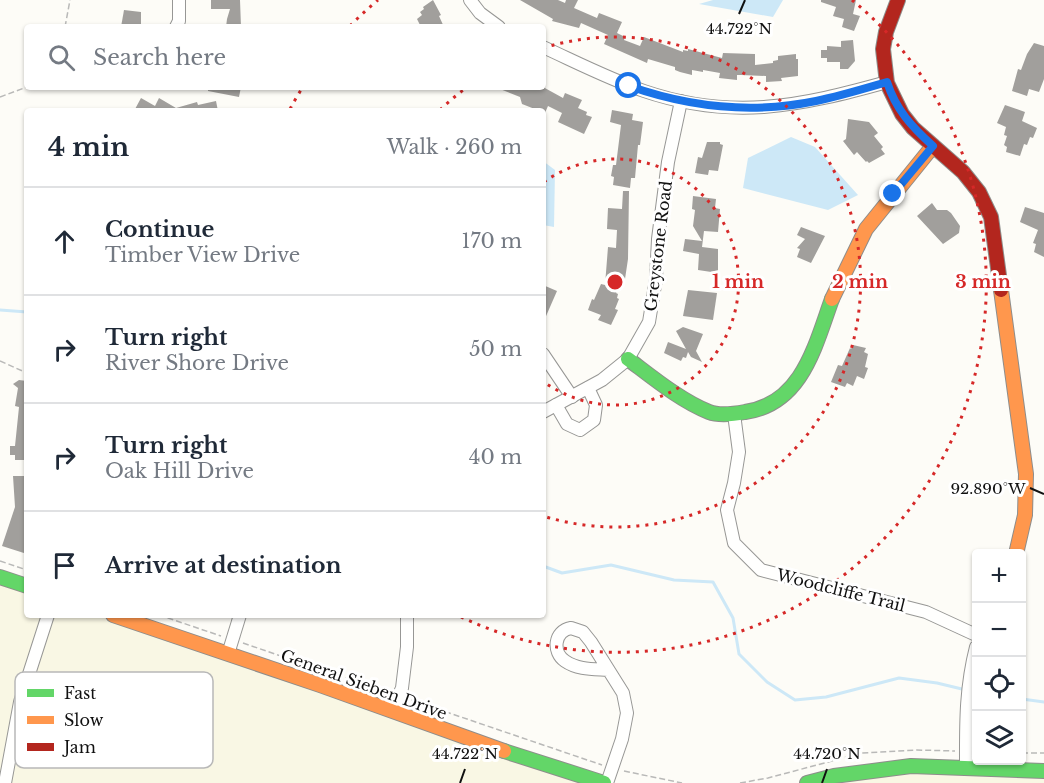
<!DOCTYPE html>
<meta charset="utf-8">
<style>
body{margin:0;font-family:"Libre Baskerville",serif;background:#f2f2f3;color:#1f2937}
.controls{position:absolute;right:18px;bottom:18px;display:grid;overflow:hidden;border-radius:6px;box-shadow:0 2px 4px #0004}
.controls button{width:54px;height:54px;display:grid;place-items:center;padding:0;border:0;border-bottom:2px solid #e0e1e3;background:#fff;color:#1f2937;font:30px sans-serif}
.stop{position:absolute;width:18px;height:18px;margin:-14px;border:4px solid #1a73e8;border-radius:50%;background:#fff}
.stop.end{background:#1a73e8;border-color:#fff;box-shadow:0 2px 6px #0008}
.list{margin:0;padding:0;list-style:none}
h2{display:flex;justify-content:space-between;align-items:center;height:78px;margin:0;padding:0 24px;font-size:26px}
h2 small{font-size:20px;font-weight:400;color:#747a83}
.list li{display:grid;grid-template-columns:39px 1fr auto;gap:18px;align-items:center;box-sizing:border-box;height:108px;padding:0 24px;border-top:2px solid #e0e1e3}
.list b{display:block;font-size:22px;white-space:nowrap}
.list p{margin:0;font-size:20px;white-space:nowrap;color:#747a83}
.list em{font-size:20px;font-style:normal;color:#747a83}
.icon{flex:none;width:33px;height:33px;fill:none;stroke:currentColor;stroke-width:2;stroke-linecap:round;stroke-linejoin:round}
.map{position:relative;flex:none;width:1044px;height:783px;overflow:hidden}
.search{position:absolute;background:#fff;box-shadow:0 2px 4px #0004;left:24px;top:24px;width:522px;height:66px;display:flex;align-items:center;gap:15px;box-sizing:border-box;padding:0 21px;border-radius:6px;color:#747a83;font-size:22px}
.panel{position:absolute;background:#fff;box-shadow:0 2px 4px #0004;left:24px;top:108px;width:522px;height:510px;border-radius:6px}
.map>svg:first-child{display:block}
.farmland{fill:#f9f7e4}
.water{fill:#cde8f7}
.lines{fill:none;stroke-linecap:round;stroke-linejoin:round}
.stream{stroke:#cde8f7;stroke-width:3}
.building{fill:#a19f9c}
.street-casing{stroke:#979795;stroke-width:14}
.fast-casing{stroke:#8e8d8b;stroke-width:16}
.slow-casing{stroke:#8e8d8b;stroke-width:16}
.jam-casing{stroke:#8e8d8b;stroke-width:16}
.path{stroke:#b9b9b8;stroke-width:1.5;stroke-dasharray:6 3;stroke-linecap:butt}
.street{stroke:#fffffe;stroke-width:12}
.fast{stroke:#63d668;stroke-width:14}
.slow{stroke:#ff974d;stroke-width:14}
.jam{stroke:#b3261e;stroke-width:14}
.route{stroke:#1a73e8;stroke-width:8}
.ticks{fill:none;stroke:#111;stroke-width:2}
.ring{fill:none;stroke:#d62828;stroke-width:3;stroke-dasharray:3 6}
.labels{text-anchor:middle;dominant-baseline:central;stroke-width:6;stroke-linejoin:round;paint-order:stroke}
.street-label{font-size:16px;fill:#111;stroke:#fff}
.key{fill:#fff;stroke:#b8b8b8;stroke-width:1.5}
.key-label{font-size:16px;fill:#111}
.ticks-label{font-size:15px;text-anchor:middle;fill:#111;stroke:#fff;stroke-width:6;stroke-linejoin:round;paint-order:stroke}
.centre{fill:#d62828;stroke:#fff;stroke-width:3}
.ring-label{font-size:18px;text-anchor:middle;font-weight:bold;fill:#d62828;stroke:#fff;stroke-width:6;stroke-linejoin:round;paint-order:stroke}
</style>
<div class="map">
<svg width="1044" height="783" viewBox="0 0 1044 783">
<rect width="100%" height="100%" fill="#fdfcf7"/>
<!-- farmland -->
<g class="farmland">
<path d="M0,577L27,586V615H113L604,783H0Z"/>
<path d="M1044,771V783H807L834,776Z"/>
</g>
<!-- water -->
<g class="water">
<path d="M713,0H783L773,17L699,4Z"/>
<path d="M791,137L815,147L858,195L828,210L743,188L748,158Z"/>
<path d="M543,161L555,170L554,227L543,225Z"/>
</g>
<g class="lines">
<!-- stream -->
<g class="stream">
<path d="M0,310L27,312"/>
<path d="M543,566L562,573L611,565L674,580L713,582L733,618L739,654L767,682L795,700L826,697L899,678L937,683L966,690"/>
<path d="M1022,699L1044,702"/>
</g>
</g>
<!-- building -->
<g class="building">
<path d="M211,0H240L241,27H226L227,19L230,9H211Z"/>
<path d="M433,0L441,15L439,16L444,27H421L417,19L422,15L420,12L424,9L423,7Z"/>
<path d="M520,0H558L565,3L566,0H578L574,8L597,18L599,13L622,22L617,33L625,37L624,40L640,46L644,37L683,52V50L688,51V49L722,58L723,53L755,54V65L773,63V61L778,60V56L796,54V59H798V76L781,78L782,81L766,82V76L741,75H737V80L719,78L720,73L703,70V72L692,70V75L680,72L675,70V67L648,59L647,63L604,44L608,35L581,23L579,28L552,21L553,19Z"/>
<path d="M821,0H856L853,14L860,16L854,31L842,27L844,19L833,16L836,7L821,2Z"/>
<path d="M124,10L141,12V27H121Z"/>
<path d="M853,40L855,61L848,69H840V62H827V58H821V50H827V46L841,47V41Z"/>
<path d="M1034,43L1044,46V79L1039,92L1029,89L1027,96L1012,91L1018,69L1021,70L1027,54Z"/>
<path d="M208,87H241L239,97L208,91Z"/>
<path d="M495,87H543L563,98L565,93L582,100L578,108L587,112L586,115L592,117L584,134L558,122L562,113L548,106L545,113L522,104L520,97Z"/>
<path d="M141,98L155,106L159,98L176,108L197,102L198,105L216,101L218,111H134Z"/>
<path d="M1005,105L1025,112L1022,121L1037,128L1033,138L1030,137L1027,145L1024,144L1020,156L1006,152L1007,147L1004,145L1007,136L1004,135L1006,127L997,123Z"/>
<path d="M612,110L633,114L632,120L643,122L640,145H638L635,178H631L630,188L613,185L614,177L611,176L613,165H616L621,125L610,122Z"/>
<path d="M848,119L869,122L878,133L874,136L883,147L881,149L885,154L869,163L867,161L866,162L857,152L854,155L843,141L846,139Z"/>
<path d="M707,142H720V144L723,145L718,171L709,170L708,175L695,173L698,157L702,158Z"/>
<path d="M623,191H629L628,259L625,279H622L616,293L618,294L617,298L619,299L615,309L618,310L611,325L598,320L601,315L588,310L592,299L594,300L601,284L605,285L608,247L616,248L617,230L607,229L608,208L622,209Z"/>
<path d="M693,196L716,199L715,208L720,209L718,232L704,231L702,247L718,249V273L698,270L699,254L683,251L685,239L702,241L693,226L695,210L692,209Z"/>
<path d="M932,203L937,210H947L951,213L960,226L959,233L943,244L917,216Z"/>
<path d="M1025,207L1044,213V257L1034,252L1036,244L1033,243L1038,230L1020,222Z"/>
<path d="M801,227L825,236L811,263L797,257L800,249L797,248L805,239L797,235Z"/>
<path d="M543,285L557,291L543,323Z"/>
<path d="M688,290L717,293L713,320L683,316Z"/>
<path d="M683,327L703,334L696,351L702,362L691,357L688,352L686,358L683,357L681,361L664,353L668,342L686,349L676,331Z"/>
<path d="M853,345L866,348L864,352L868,354L865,367L868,368L864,379L857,376L853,386L847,383L845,387L831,382L838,365L842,366L850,348L851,349Z"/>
<path d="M19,380L27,381V460H15V455H10V446H15L19,407L15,406L18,388L13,384Z"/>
<path d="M13,476H27V554L2,546L15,507Z"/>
</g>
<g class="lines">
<defs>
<g id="street">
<path d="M470,0L480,13L499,27"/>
<path d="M176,27L179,21V0"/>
<path d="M543,47C576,62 609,79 644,91C732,121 801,106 887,82"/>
<path d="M543,354L572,397"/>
<path d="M556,405L567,424L580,430L594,420L596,405L588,388"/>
<path d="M543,412L602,380L628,359L649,322L656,279L658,239L668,162L681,101"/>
<path d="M734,414L739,452L734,483L727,510L734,543L761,570L926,612L976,635"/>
<path d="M228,654L240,615"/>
<path d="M392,711L402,688L407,647V615"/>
<path d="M966,769C966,726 965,690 976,647"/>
<path d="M5,783L20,702L48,615"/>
<path d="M607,783L622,739L627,713L623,693L591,642L583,632L571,628C554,631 552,652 565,661C578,670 594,669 608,670"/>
</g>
<g id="fast">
<path d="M628,359C652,377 681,401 709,412C719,416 734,414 745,412C802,404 815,346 832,299"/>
<path d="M0,577L27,586"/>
<path d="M504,751L604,783"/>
<path d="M807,783L834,776L911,766L1044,771"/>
</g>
<g id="slow">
<path d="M1001,290L1026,474L1025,515L1016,554"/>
<path d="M832,299L866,229L933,146"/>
<path d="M113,615L320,685L504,751"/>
</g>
<path id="jam" d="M898,0L886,32L883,49L887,83L902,114L913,128L963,172L979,192L991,217L1001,290"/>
</defs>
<!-- street casing -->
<use href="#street" class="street-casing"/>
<!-- fast casing -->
<use href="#fast" class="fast-casing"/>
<!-- slow casing -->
<use href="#slow" class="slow-casing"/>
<!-- jam casing -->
<use href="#jam" class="jam-casing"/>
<!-- path -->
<g class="path">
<path d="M65,27L70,0"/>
<path d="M0,97L27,87"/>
<path d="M0,361L27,373"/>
<path d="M0,561L27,570"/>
<path d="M159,615L221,636"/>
<path d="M243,643L386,692"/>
<path d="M411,700L602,765"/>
<path d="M1022,753H1044"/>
<path d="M624,771L682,783"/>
<path d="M740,783L768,778L862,753L917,750L955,751"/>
</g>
<!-- street -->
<use href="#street" class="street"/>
<!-- fast -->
<use href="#fast" class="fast"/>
<!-- slow -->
<use href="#slow" class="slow"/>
<!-- jam -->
<use href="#jam" class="jam"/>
</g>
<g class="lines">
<!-- route -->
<path class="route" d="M629,86C689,107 753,114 816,101C840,96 863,89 887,82C896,110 912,127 933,146L893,194"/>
</g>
<!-- ticks -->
<path class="ticks" d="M739,14L745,0M1030,488L1044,494M460,783L465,769M822,783L827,769"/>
<!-- distance rings -->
<g class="ring">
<path d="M544 182A123 123 0 1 1 544 382"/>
<path d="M440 110A245 245 0 0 1 466 88M543 48A245 245 0 1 1 543 516"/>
<path d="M290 109A368 368 0 0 1 301 90M350 26A368 368 0 0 1 378 0M852 0A368 368 0 0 1 459 616"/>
</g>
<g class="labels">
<!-- street labels -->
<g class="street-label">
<text transform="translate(658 246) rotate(-83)">Greystone Road</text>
<text transform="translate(841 590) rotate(14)">Woodcliffe Trail</text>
<text transform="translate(364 684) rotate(20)">General Sieben Drive</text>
</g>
</g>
<!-- legend -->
<rect x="15" y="672" width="198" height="96" rx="9" class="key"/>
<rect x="27" y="689" width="27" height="8" fill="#63d668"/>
<rect x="27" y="716" width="27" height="8" fill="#ff974d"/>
<rect x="27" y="743" width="27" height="8" fill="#b3261e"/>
<g class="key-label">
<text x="64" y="699">Fast</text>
<text x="64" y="726">Slow</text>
<text x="64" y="753">Jam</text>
</g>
<g class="ticks-label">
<text x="739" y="34">44.722°N</text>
<text x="988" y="494">92.890°W</text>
<text x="465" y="759">44.722°N</text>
<text x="827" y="759">44.720°N</text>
</g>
<circle cx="615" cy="282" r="9" class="centre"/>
<g class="ring-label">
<text x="738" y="288">1 min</text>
<text x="860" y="288">2 min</text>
<text x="983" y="288">3 min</text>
</g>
</svg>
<div class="controls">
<button>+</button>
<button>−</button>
<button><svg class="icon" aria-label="locate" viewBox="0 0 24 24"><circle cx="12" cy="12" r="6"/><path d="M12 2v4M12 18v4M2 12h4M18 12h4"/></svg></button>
<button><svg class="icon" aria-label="layers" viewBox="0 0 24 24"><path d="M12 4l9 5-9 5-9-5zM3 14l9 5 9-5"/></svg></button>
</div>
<div class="stop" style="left:629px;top:86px"></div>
<div class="stop end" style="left:893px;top:194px"></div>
<div class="search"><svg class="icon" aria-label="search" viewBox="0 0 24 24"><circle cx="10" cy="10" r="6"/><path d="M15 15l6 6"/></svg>Search here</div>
<section class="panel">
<h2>4 min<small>Walk · 260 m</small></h2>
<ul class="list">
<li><svg class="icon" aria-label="ahead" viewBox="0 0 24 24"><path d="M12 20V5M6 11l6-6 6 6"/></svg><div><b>Continue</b><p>Timber View Drive</p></div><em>170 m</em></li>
<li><svg class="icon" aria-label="right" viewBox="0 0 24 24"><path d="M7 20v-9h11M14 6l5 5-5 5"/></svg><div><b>Turn right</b><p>River Shore Drive</p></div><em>50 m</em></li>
<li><svg class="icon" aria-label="right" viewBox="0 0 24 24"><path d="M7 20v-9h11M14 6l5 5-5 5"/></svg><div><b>Turn right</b><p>Oak Hill Drive</p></div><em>40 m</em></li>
<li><svg class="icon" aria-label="arrive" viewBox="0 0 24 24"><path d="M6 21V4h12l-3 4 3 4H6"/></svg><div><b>Arrive at destination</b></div></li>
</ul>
</section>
</div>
